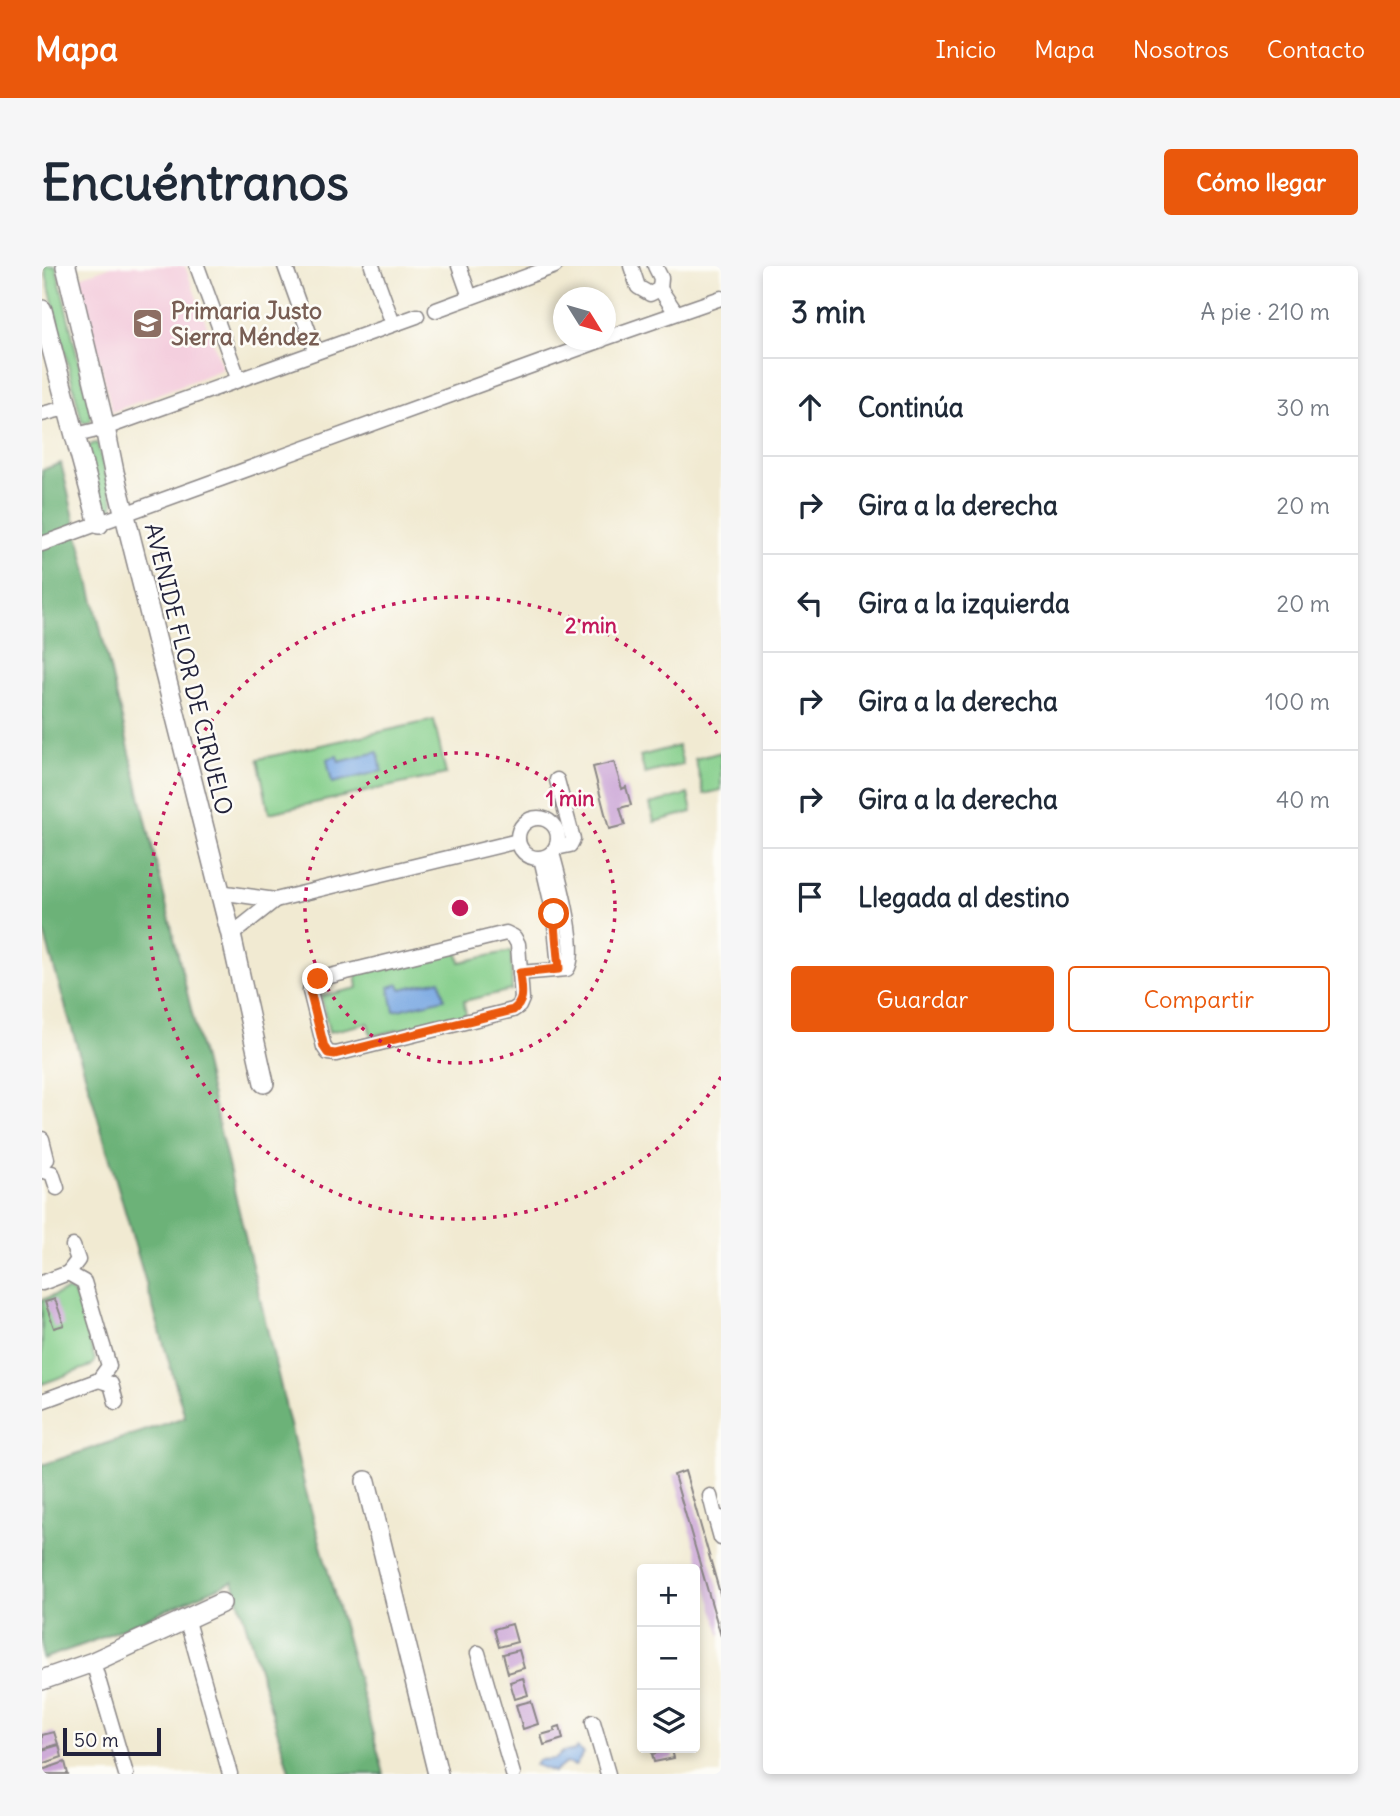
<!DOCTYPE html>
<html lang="es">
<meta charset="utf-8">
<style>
body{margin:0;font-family:Delius,sans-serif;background:#f6f6f7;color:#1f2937}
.controls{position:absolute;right:21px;bottom:21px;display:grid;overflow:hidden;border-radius:7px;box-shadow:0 4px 10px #0003}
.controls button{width:63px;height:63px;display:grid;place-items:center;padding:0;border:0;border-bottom:2px solid #e0e1e3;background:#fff;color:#1f2937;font:35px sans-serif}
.compass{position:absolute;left:511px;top:21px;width:63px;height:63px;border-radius:50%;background:#fff;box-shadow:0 4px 10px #0003;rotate:127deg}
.scale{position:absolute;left:21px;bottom:18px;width:98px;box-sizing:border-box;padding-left:7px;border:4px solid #22223b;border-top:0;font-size:19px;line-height:24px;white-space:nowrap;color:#22223b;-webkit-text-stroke:5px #fdfcf7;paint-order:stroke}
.stop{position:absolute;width:21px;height:21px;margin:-16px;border:5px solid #ea580c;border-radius:50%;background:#fff}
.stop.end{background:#ea580c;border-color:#fff;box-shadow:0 2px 7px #0008}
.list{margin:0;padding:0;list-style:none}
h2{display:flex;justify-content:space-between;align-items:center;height:91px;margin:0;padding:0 28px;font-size:30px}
h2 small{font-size:23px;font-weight:400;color:#747a83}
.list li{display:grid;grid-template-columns:46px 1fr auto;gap:21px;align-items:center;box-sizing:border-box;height:98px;padding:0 28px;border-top:2px solid #e0e1e3}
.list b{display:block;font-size:26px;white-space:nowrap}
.list em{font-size:23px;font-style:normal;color:#747a83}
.actions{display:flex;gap:14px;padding:21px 28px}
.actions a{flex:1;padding:16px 0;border:2px solid #ea580c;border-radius:7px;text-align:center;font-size:24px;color:#ea580c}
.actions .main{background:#ea580c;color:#fff}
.icon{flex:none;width:38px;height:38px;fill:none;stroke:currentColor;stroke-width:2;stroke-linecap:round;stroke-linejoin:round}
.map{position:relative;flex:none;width:679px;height:1508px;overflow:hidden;border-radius:7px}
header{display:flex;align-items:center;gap:42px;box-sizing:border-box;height:98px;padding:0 35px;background:#ea580c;color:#fff}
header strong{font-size:33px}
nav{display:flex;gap:38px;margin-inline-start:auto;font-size:24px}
.intro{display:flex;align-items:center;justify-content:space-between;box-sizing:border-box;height:168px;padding:0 42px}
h1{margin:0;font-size:49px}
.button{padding:18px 32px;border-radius:7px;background:#ea580c;color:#fff;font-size:24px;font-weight:700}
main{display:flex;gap:42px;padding:0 42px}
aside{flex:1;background:#fff;border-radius:7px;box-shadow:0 4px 10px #0003}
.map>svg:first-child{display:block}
.built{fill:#f4cfde}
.green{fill:#86cf8c;stroke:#547864;stroke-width:2}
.forest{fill:#6cb278;stroke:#476a5a;stroke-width:2}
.water{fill:#78a7e2;stroke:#4d648e;stroke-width:2}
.building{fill:#cca7d7}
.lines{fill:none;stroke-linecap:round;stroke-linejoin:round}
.street-casing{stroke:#8a8686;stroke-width:17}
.secondary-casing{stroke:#8a8686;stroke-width:22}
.street{stroke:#fff;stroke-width:14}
.secondary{stroke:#fff;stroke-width:19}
.route{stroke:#ea580c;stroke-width:9}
.ring{fill:none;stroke:#c2185b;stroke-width:3.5;stroke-dasharray:3.5 7}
.labels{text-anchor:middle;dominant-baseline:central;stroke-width:5;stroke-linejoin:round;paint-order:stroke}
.education-label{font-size:23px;font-weight:bold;fill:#785e54;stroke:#fdfcf7;text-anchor:start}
.street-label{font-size:23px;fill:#22223b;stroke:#fdfcf7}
.centre{fill:#c2185b;stroke:#fdfcf7;stroke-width:3.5}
.ring-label{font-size:21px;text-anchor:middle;font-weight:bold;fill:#c2185b;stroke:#fdfcf7;stroke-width:5;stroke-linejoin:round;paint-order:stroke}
</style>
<header>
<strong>Mapa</strong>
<nav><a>Inicio</a><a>Mapa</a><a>Nosotros</a><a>Contacto</a></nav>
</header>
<div class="intro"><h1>Encuéntranos</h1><a class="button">Cómo llegar</a></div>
<main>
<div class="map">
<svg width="679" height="1508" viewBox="0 0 679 1508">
<rect width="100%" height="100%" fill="#fdfcf7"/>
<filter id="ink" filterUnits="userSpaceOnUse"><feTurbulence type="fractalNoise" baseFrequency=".0143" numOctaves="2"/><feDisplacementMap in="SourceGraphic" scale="14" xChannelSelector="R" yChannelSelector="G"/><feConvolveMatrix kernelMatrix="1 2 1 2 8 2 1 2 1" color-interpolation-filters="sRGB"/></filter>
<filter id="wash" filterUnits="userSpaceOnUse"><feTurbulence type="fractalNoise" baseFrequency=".00686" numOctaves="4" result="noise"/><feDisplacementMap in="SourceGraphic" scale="28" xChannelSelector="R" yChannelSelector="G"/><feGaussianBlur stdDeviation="1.57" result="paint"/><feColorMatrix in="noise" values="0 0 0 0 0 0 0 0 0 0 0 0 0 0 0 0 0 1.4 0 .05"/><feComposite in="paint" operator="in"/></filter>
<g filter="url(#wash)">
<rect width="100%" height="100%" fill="#f1ead2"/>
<!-- built -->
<path class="built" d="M70,0H143L181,103L70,146L38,11Z"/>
<!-- green -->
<g class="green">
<path d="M2,0H14L49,148V154L44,157L40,156Z"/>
<path d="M55,177L71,236L70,246L64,248L46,182L50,178Z"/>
<path d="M392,454L404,508L227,547L216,493Z"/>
<path d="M636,480L641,498L603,508L598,490Z"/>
<path d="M679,486V524L662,528L653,493Z"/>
<path d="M646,528L650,546L612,556L608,538Z"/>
<path d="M415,684L418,696L469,685L470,724L422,735L424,749L329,770L326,757L287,766L279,730L316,722L314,707Z"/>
<path d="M26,1024L33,1029L53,1094L49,1100L0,1118V1034Z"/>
</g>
<!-- forest -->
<path class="forest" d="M19,197L263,1222L342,1508H248L191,1315L46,1377L0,1393V1199L143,1151L0,660V204Z"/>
<!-- water -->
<g class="water">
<path d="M336,486L340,505L290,517L285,493L295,490L297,496Z"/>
<path d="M398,714L402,733L352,745L347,721L357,718L359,723Z"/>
<path d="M535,1482L542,1487L533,1500L524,1497L512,1506L493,1499L496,1494L513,1493L521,1486L532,1485Z"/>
</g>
<g id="blocks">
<!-- building -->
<g class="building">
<path d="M572,496L580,523L584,521L589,539L578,542L583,559L567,563L551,501Z"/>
<path d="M13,1033L22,1059L12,1062L3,1036Z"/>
<path d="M643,1205L679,1331V1370L632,1209Z"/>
<path d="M470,1358L475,1376L457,1381L452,1363Z"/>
<path d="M477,1384L482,1402L466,1407L461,1388Z"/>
<path d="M481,1412L486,1429L473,1433L468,1416Z"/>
<path d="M489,1435L496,1458L481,1463L474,1439Z"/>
<path d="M518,1460L521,1473L502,1479L499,1469L513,1465L512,1462Z"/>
<path d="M12,1466L16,1478L0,1483V1469Z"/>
<path d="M17,1479L20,1491L0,1498V1484Z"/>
<path d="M630,1484L632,1492L612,1496L610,1488Z"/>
<path d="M23,1496L26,1508H1L0,1504Z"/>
</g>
</g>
</g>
<g filter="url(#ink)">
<use href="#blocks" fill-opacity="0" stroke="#8a8686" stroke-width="2"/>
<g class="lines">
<defs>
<g id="street">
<path d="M155,0L196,112"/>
<path d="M243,0L274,86"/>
<path d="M330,0L351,58"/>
<path d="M417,0L428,31"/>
<path d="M589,0L596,21L608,28L618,23"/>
<path d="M613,0L619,12L618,23"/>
<path d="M618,23L634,47"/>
<path d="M394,44L513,0"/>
<path d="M564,72L679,32"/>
<path d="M0,148L24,142"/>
<path d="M34,169L63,162L375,50"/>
<path d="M0,278L560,74"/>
<circle cx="496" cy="572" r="20"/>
<path d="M514,582L528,579L531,573L515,514"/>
<path d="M499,592L512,648L517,703"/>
<path d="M177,626L233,634L476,575"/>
<path d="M464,667L472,671L476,678L480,733L477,740L471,744L294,788L286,787L282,781L268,725L269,718L276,713Z"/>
<path d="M189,669L233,634"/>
<path d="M478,707L525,703C538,687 516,609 510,587"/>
<path d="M0,873L5,893L0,899"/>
<path d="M0,905L10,907L15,922"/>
<path d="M31,980L36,994L26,1007L42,1016L67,1100L57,1114L69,1118L74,1136"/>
<path d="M0,1017L26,1007"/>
<path d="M0,1135L57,1114"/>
<path d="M668,1230L674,1254"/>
<path d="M679,1252L674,1254L679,1272"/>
<path d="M145,1355L188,1508"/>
<path d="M436,1387L471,1508"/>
<path d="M51,1396L84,1508"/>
<path d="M551,1456L566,1508"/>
</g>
<g id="secondary">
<path d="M24,0L63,162L72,206L189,669L222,817"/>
<path d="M0,44C18,116 38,187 57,258"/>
<path d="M324,1215L396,1508"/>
<path d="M0,1414L51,1396L179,1337"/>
</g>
</defs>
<!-- street casing -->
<use href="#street" class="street-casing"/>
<!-- secondary casing -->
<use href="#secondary" class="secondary-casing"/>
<!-- street -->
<use href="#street" class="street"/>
<!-- secondary -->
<use href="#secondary" class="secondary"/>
</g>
</g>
<g class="lines" filter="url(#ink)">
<!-- route -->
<path class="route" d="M276,713L269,718L268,725L282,781L286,787L293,788L471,744C484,735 479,721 478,707L517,703L512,648"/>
</g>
<!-- distance rings -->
<g class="ring">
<circle cx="418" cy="642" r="155"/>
<path d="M679 811A311 311 0 1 1 679 473"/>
</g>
<!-- icons -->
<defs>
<symbol id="school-square" viewBox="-11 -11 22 22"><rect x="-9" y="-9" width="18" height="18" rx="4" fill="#8d6e63" stroke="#fdfcf7"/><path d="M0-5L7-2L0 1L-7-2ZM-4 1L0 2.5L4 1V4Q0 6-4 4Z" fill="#fff"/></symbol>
</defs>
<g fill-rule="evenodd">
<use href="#school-square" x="88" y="40" width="35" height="35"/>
</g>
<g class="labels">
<!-- education labels -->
<g class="education-label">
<text x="129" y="44">Primaria Justo<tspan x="129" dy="26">Sierra Méndez</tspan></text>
</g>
<!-- street labels -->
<g class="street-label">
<text transform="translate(147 403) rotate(76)">AVENIDE FLOR DE CIRUELO</text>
</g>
</g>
<circle cx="418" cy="642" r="10" class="centre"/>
<g class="ring-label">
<text x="549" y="367">2 min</text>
<text x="528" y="540">1 min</text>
</g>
</svg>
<div class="controls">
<button>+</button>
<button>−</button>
<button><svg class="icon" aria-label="layers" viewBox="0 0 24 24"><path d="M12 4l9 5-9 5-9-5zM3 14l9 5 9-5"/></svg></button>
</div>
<svg class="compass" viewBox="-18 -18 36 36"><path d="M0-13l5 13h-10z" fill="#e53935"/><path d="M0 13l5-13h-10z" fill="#747a83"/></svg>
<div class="scale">50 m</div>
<div class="stop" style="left:512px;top:648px"></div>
<div class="stop end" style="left:276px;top:713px"></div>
</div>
<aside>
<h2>3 min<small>A pie · 210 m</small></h2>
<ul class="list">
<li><svg class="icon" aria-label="ahead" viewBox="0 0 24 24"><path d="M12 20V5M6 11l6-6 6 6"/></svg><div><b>Continúa</b></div><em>30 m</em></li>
<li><svg class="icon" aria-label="right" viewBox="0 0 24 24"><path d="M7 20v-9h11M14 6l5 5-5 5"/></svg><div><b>Gira a la derecha</b></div><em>20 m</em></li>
<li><svg class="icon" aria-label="left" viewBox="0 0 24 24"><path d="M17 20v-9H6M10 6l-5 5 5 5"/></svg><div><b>Gira a la izquierda</b></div><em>20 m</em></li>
<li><svg class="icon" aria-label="right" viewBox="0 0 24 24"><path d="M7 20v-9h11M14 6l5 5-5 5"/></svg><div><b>Gira a la derecha</b></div><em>100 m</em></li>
<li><svg class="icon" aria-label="right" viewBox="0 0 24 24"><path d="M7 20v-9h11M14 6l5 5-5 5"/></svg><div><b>Gira a la derecha</b></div><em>40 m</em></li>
<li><svg class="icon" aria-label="arrive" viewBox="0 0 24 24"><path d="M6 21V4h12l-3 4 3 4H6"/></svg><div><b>Llegada al destino</b></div></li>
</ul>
<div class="actions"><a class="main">Guardar</a><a>Compartir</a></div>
</aside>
</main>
